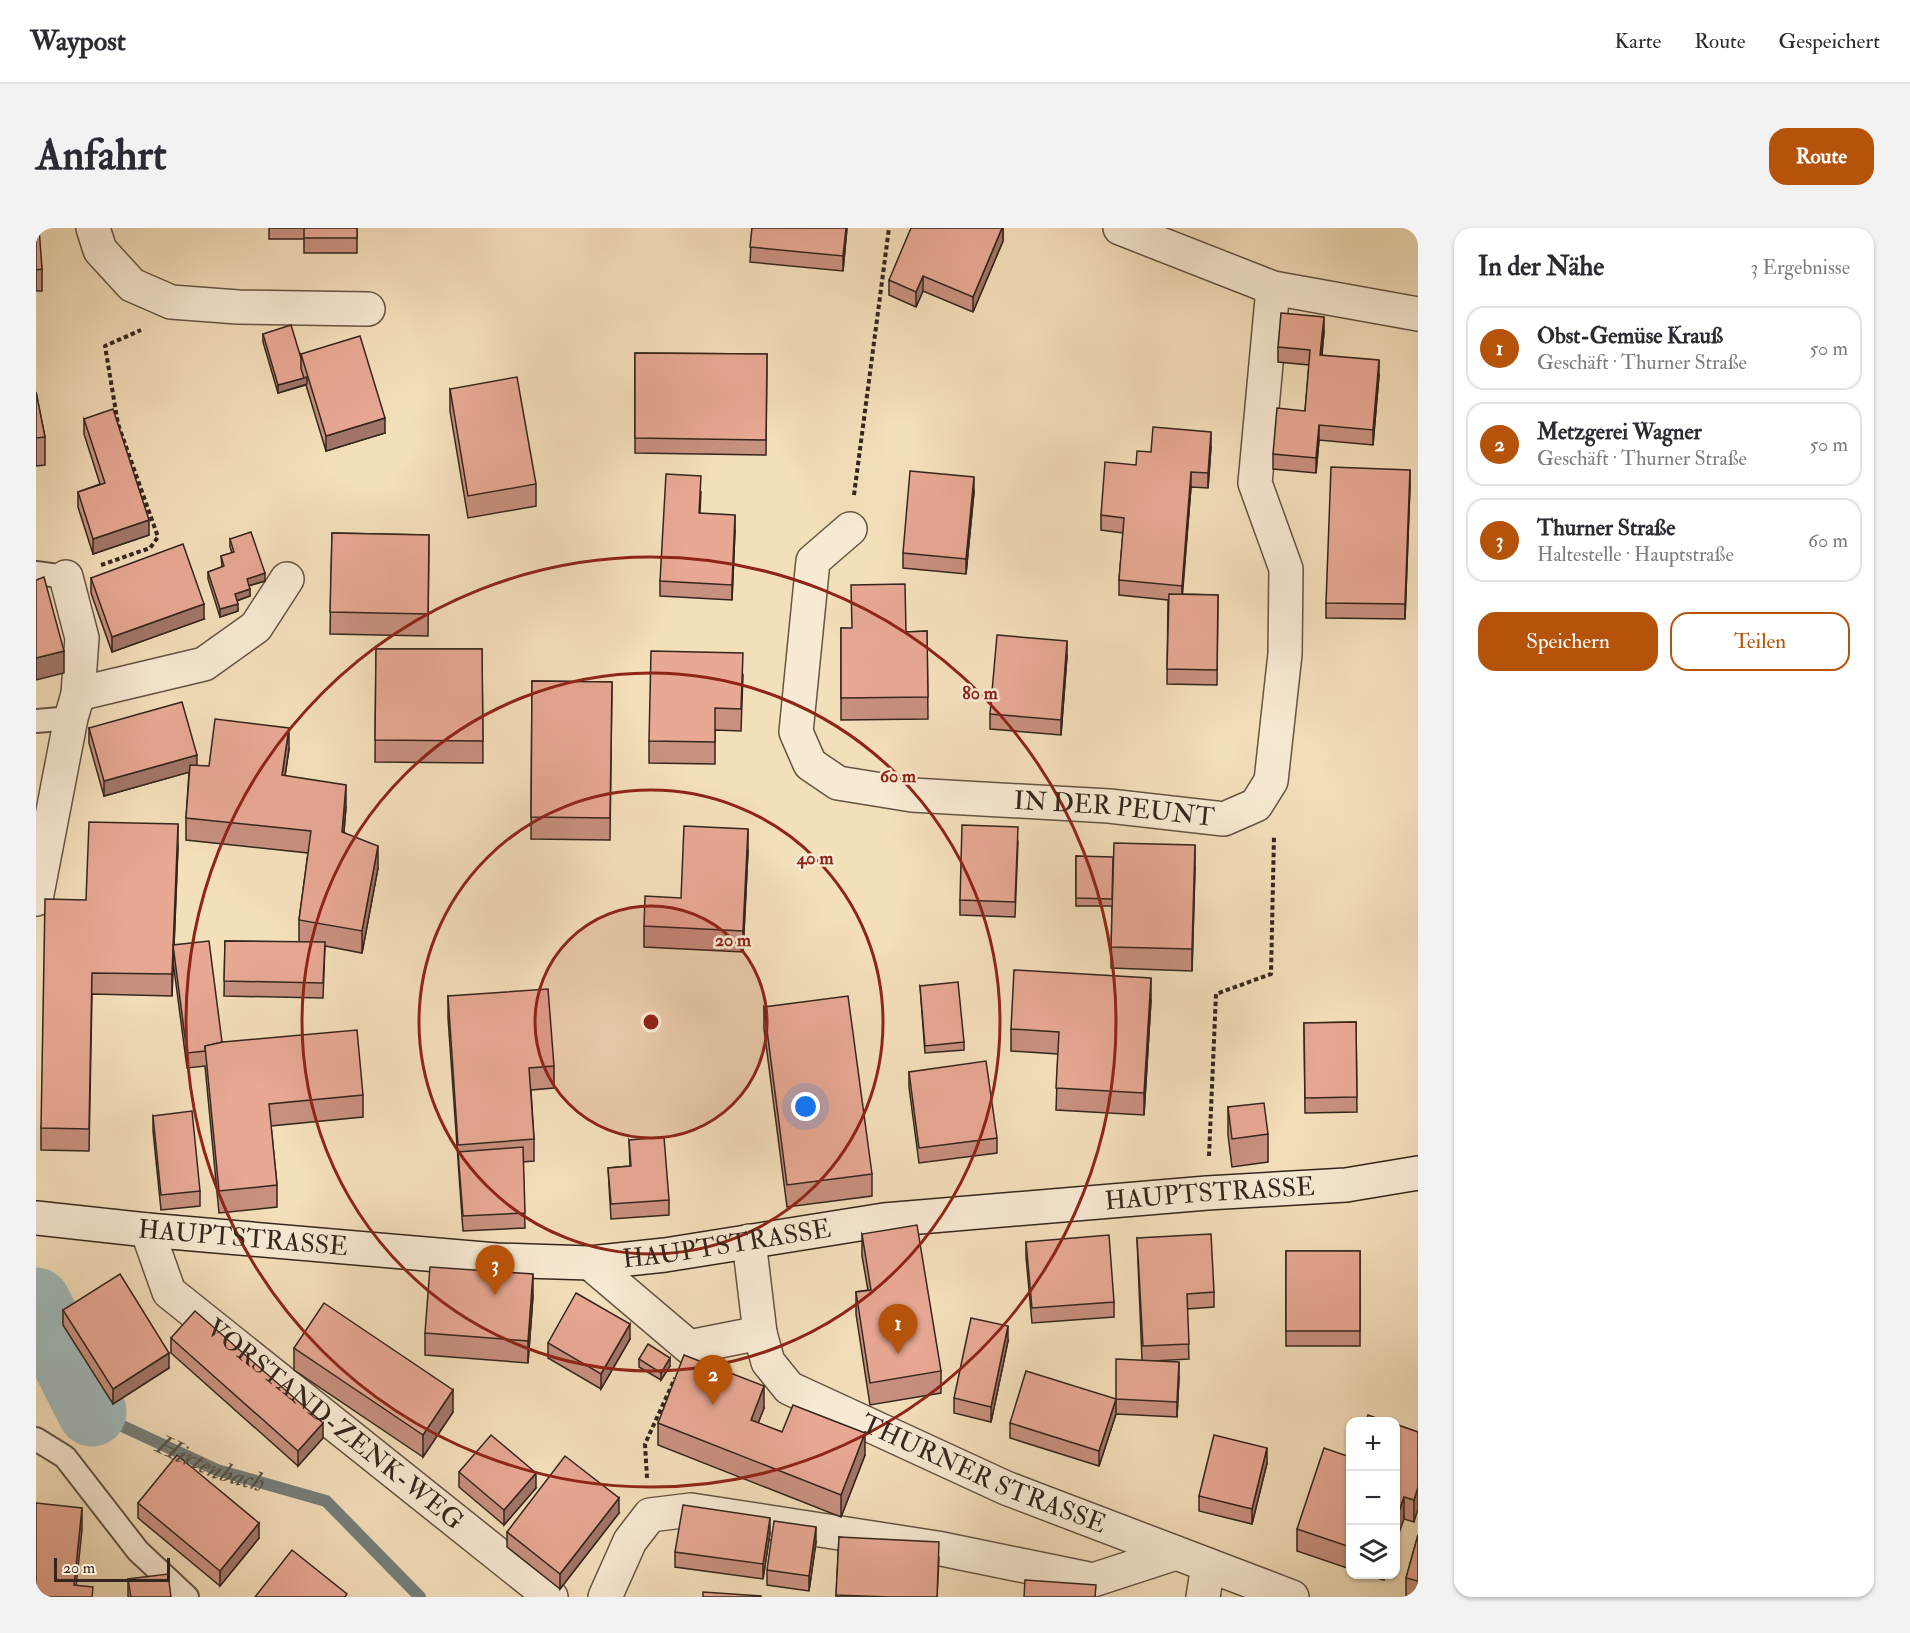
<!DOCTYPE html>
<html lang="de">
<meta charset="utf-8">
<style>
body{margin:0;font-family:"IM FELL Double Pica",serif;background:#f2f2f3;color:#2b2b33}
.controls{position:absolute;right:18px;bottom:18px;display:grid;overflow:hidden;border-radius:12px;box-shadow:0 2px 4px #0004}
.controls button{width:54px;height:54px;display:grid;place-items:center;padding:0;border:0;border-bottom:2px solid #e1e1e2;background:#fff;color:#2b2b33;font:30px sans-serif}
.scale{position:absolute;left:18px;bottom:15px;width:116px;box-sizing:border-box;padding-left:6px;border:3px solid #34261d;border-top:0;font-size:16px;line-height:21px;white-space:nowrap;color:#34261d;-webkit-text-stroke:4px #f8ead3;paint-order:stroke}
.you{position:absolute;left:770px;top:879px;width:21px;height:21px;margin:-15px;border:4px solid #fff;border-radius:50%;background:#1a73e8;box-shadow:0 0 0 9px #1a73e833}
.badge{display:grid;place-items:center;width:39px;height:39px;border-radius:50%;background:#b45309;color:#fff;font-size:20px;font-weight:700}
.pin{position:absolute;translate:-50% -50px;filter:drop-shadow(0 2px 3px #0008)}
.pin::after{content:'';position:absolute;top:32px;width:21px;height:18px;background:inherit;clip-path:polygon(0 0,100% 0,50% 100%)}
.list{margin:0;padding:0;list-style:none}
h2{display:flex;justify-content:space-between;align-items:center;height:78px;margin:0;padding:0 24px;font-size:26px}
h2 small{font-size:20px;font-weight:400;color:#7c7c81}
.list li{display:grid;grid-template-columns:39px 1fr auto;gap:18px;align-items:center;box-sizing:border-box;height:84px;margin:0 12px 12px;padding:0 12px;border:2px solid #e1e1e2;border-radius:18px}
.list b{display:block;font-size:22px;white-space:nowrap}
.list p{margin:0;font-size:20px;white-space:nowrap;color:#7c7c81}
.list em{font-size:20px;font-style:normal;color:#7c7c81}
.actions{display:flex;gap:12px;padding:18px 24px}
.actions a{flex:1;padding:14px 0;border:2px solid #b45309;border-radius:18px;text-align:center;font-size:21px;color:#b45309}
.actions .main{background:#b45309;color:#fff}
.icon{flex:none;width:33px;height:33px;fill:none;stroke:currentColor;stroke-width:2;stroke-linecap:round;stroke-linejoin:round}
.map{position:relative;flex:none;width:1382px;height:1369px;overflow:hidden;border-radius:18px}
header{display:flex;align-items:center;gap:36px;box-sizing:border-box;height:84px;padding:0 30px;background:#fff;border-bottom:2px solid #e1e1e2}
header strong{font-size:28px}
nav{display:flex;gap:33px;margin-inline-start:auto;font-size:21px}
.intro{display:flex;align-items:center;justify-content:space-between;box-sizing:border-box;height:144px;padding:0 36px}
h1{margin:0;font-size:42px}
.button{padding:15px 27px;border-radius:18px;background:#b45309;color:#fff;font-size:21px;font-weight:700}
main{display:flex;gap:36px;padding:0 36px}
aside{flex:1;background:#fff;border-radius:18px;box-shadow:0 2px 4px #0004}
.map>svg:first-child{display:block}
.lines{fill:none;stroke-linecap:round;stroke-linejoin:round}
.stream{stroke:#757f7c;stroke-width:12}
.river{stroke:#a1babb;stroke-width:69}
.lane-casing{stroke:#645444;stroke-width:26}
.street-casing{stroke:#645444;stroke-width:36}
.secondary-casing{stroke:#34261d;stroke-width:36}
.path{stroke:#34261d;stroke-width:4;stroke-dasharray:4.5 3;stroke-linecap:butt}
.lane{stroke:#f8ead3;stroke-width:22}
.street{stroke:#f8ead3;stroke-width:33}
.secondary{stroke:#f8ead3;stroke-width:33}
.wall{fill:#c8907f;stroke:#34261d;stroke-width:1.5}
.shaded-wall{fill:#a27668;stroke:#34261d;stroke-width:1.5}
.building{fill:#e8a894;stroke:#34261d;stroke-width:1.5}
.ring{fill:none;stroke:#8f2418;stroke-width:3}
.labels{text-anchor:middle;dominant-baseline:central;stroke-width:5;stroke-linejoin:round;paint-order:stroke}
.street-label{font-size:26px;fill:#34261d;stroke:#f8ead3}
.water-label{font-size:27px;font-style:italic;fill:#55524c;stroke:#f8ead3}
.centre{fill:#8f2418;stroke:#f8ead3;stroke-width:3}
.ring-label{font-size:18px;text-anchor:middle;font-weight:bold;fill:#8f2418;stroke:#f8ead3;stroke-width:5;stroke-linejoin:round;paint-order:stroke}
</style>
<header>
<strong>Waypost</strong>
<nav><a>Karte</a><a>Route</a><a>Gespeichert</a></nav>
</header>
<div class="intro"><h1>Anfahrt</h1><a class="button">Route</a></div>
<main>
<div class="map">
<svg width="1382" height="1369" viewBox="0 0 1382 1369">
<rect width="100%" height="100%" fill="#f4dfbb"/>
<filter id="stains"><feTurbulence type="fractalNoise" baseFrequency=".00333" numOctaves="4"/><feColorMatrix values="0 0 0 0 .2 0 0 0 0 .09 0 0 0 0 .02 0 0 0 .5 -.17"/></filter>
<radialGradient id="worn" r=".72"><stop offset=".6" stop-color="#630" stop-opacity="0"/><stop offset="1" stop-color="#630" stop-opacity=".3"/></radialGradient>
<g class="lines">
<!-- stream -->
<path class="stream" id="s1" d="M56,1184L181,1242L290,1273L384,1369"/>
<!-- river -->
<path class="river" d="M0,1074L56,1184"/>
<defs>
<g id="lane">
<path d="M0,345L30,349"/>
<path d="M0,493L35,490"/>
<path d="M0,1211L29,1229L102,1323L151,1369"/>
</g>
<g id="street">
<path d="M57,0L64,22L96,57L135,74L202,79L332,81"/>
<path d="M1084,0L1237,60L1382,86"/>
<path id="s2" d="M814,301L777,333L760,504L774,536L802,555L876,567L1073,578L1188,591L1220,577L1235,553L1249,426L1250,341L1219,255L1237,60"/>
<path d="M42,466L168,436L220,399L251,351"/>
<path d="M0,671L35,490L42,466L46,410L30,349"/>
<path id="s3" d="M111,1002L133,1064L515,1369"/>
<path id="s4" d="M713,1013L724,1105L732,1134L753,1160L970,1260L1256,1369"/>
<path d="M554,1035L653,1119L724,1105"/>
<path d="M569,1369L594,1313L614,1287L655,1282L901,1320L1057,1352L1140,1325"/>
<path d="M1167,1369L1172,1337"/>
</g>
<g id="secondary">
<path id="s5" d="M0,990L111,1002L460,1032L554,1035L629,1027L848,992L1171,965L1310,957L1382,945"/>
</g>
</defs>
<!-- lane casing -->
<use href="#lane" class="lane-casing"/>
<!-- street casing -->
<use href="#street" class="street-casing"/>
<!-- secondary casing -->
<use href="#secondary" class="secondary-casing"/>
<!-- path -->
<g class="path">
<path d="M818,267L853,0"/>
<path d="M65,337L114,320L122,309L82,196L69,118L105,102"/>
<path d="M1173,928L1180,766L1235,746L1238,608"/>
<path d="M611,1250L609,1216L639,1150"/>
</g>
<!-- lane -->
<use href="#lane" class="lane"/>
<!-- street -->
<use href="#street" class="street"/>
<!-- secondary -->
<use href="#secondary" class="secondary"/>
</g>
<!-- wall -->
<g class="wall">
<path d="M0,0L6,41V63H0Z"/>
<path d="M233,0H321V25H268V11H233Z"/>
<path d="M716,0H811L807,43L714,34Z"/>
<path d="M967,0V13L937,84L887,63L880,79L853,67V52Z"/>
<path d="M1288,104L1286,127L1343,147L1337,217L1283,212L1280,245L1237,241V226L1269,183L1273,137L1242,134V119Z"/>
<path d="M227,106L265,130V126L349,205L290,223L270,157L242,165L227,114Z"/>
<path d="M599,125L731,126L730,227L599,225Z"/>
<path d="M414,161L500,256V278L432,290L414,183Z"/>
<path d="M0,164L9,209V237L0,238Z"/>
<path d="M48,191L113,307L57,326L42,279V264L64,256L48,206Z"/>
<path d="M1175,219L1172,260L1155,259L1146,366L1182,367L1181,457L1131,456L1132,372L1083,367V352L1087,305L1065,302V287L1115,224Z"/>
<path d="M1374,257L1369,391L1290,390V375Z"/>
<path d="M665,263L664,285L699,302L696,372L624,368V353Z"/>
<path d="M938,264L930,346L867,340V325Z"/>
<path d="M296,305L393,307L392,408L294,406Z"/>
<path d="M194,311L229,353L213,358L214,368L201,373L202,383L184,389L172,351V344L186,339L185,328L196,325L194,319Z"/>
<path d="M55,350L168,391L76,424L55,365Z"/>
<path d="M805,400L870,404L891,403L892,491L805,492Z"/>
<path d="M340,421H446L447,535L339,534Z"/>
<path d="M1031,428L1025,507L954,501V486Z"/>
<path d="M707,447L705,503L679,502V536L613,535V513Z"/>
<path d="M496,453L576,454L574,612L495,611Z"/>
<path d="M53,500L161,538H173L253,521L249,547L310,579L308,604L342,640L326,725L289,718L287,770L188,768L189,713L263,714V692L272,625L150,612V590L153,544L68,568L53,515Z"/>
<path d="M982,614L979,689L924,687V672Z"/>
<path d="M142,618L138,717L186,814L327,867V889L235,898L241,957V979L183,985L169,838L151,840L137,733L136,768L56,766L53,923L5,922V900L50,672Z"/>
<path d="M712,623L707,724L608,719V698Z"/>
<path d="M1040,628L1159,639L1156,743L1075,740L1076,678H1040Z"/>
<path d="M884,758L928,814V822L889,825Z"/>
<path d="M412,768L518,838V860L495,862L498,911V933L487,934L489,1000L427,1003L412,790Z"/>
<path d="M1115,772L1108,887L1020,882L1022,826L975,823V801Z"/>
<path d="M728,779L836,946V968L751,979L728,801Z"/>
<path d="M1320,794L1321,884L1269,885L1268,795Z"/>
<path d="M873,844L961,910V925L883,935L873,859Z"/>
<path d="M1192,879L1232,906V934L1196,939L1192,907Z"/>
<path d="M117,888L164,963V978L125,982L117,903Z"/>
<path d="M593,912L633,972V987L575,991L572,940L594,938Z"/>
<path d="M826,1006L905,1143V1165L834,1177L820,1086V1064L832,1062L826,1028Z"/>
<path d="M1101,1010L1178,1064V1079L1151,1081L1153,1131L1115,1133L1143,1149L1141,1189L1080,1186L1063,1238L974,1210V1195L1080,1171L1106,1132Z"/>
<path d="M990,1014L1078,1074V1089L996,1095L990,1029Z"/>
<rect x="1250" y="1023" width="74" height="95"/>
<path d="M497,1068L492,1135L389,1127V1105Z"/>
<path d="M27,1082L133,1140L77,1176L27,1097Z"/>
<path d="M135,1110L287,1210L262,1238L135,1125Z"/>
<path d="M594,1111L565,1161L512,1130V1115Z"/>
<path d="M972,1113L955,1194L918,1185V1170Z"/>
<path d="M258,1120L417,1184L387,1229L258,1142Z"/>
<path d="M603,1131L634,1138L625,1152L603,1139Z"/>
<path d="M728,1180L722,1195L746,1204L829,1227L805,1289L622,1217V1195Z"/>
<path d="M1359,1196L1382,1204L1378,1294L1368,1291Z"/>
<path d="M1314,1229V1341L1261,1323V1301Z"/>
<path d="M1231,1235L1216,1296L1163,1283V1268Z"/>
<path d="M423,1244L500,1260L468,1297L423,1259Z"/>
<path d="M102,1275L223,1310L184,1358L102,1290Z"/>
<path d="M583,1285L524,1361L471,1319V1304Z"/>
<path d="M734,1305L727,1351L639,1339V1324Z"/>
<path d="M1382,1307V1369H1370V1350Z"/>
<path d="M803,1309L903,1329L901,1369H800Z"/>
<path d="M780,1314L773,1363L731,1357V1342Z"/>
<path d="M1331,1347H1349L1348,1352Z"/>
<path d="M92,1351L135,1369H92Z"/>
</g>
<!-- shaded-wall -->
<g class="shaded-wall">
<path d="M810,0H811L807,43V28Z"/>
<path d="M966,0H967V13L937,84V69Z"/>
<path d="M887,48V63L880,79V64Z"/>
<path d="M1288,89V104L1284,142V127Z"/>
<path d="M1343,132V147L1337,217V202Z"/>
<path d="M271,149V156L242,165V157Z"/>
<path d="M349,190V205L290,223V208Z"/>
<path d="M1283,197V212L1280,245V230Z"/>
<path d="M1175,204V219L1172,260V245Z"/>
<path d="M1374,242V257L1369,391V376Z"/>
<path d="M1155,244V259L1146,373V358Z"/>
<path d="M938,249V264L930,346V331Z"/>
<path d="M699,287V302L696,372V357Z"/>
<path d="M113,292V307L57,326V311Z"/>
<path d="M229,345V353L211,358V351Z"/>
<path d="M214,361V368L199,373V366Z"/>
<path d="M168,376V391L76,424V409Z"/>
<path d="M202,376V383L184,389V381Z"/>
<path d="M1031,413V428L1025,507V492Z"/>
<path d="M28,423V445L0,452V430Z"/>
<path d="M253,500V521L246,569V547Z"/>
<path d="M161,527V542L68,568V553Z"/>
<path d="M310,557V579L306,626V604Z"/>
<path d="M142,596V618L136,768V746Z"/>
<path d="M712,601V623L707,724V703Z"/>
<path d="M1159,617V639L1156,743V721Z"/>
<path d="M342,618V640L326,725V703Z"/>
<path d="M1115,750V772L1108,887V865Z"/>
<path d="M497,1046V1068L492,1135V1113Z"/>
<path d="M594,1096V1111L565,1161V1146Z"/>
<path d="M972,1098V1113L955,1194V1179Z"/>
<path d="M133,1125V1140L77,1176V1161Z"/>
<path d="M634,1130V1138L625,1152V1145Z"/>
<path d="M1143,1134V1149L1141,1189V1174Z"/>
<path d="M728,1158V1180L715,1214V1192Z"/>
<path d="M417,1162V1184L387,1229V1207Z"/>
<path d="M1080,1171V1186L1063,1238V1223Z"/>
<path d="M287,1195V1210L262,1238V1223Z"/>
<path d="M829,1205V1227L805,1289V1267Z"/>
<path d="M1231,1220V1235L1216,1296V1281Z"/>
<path d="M500,1245V1260L468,1297V1282Z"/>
<path d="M1382,1259V1281L1378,1294V1272Z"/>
<path d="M1368,1269V1291L1359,1316V1294Z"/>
<path d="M583,1270V1285L524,1361V1346Z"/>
<path d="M46,1280V1302L39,1369L38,1357Z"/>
<path d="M734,1290V1305L727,1351V1336Z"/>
<path d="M223,1295V1310L184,1358V1343Z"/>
<path d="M780,1299V1314L773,1363V1348Z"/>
</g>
<!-- building -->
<g class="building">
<path d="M0,0H3L6,41L0,42Z"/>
<rect x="268" y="0" width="53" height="10"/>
<path d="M716,0H810L807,28L714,19Z"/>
<path d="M875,0H966L937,69L887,48L880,64L853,52Z"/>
<path d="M1245,85L1288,89L1284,127L1343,132L1337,202L1283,197L1280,230L1237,226L1241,180L1269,183L1274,122L1242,119Z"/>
<path d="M255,97L265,130V141L268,150L242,157L227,106Z"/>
<path d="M324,108L349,190L290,208L265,126Z"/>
<path d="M599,125L731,126L730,212L599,210Z"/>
<path d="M481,149L500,256L432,268L414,161Z"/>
<path d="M0,164L9,209L0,210Z"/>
<path d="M77,181L113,292L57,311L42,264L69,255L48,191Z"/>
<path d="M1117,199L1175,204L1172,245L1155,244L1146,358L1083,352L1088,290L1065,287L1069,234L1100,237L1101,223L1115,224Z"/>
<path d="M1295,239L1374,242L1369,376L1290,375Z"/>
<path d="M874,243L938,249L930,331L867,325Z"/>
<path d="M630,246L665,248L663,285L699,287L696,357L624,353Z"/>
<path d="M215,304L229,345L211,351L214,361L199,366L202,376L184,381L172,344L188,338L185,328L198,324L194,311Z"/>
<path d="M296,305L393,307L392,386L294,384Z"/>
<path d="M147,316L168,376L76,409L55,350Z"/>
<path d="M8,349L28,423L0,430V352Z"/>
<path d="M869,356L870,404L891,403L892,469L805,470V400H816L815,357Z"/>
<path d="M1133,366L1182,367L1181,442L1131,441Z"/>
<path d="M961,407L1031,413L1025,492L954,486Z"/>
<path d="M340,421H446L447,513L339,512Z"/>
<path d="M615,423L707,425L705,481L679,480V514L613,513Z"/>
<path d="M496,453L576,454L574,590L495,589Z"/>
<path d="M146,474L161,527L68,553L53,500Z"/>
<path d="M179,491L253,500L246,547L310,557L306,604L342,618L326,703L263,692L275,603L150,590L154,537L173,538Z"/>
<path d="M53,594L142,596L136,746L56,745L53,901L5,900L9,671L50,672Z"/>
<path d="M926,597L982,599L979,674L924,672Z"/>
<path d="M648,598L712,601L707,703L608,698L609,668L645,670Z"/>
<path d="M1078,615L1159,617L1156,721L1075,719Z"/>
<path d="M1040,628L1077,629L1076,671L1040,670Z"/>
<path d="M173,713L186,814L169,818V823L151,825L137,717Z"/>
<path d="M189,713L289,714L287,755L188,753Z"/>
<path d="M978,742L1115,750L1108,865L1020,860L1023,804L975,801Z"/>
<path d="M922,754L928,814L889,818L884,758Z"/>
<path d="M512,761L518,838L493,840L498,911L422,917L412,768Z"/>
<path d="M812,768L836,946L751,957L728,779Z"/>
<path d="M1320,794L1321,869L1269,870L1268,795Z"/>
<path d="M321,802L327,867L233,876L241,957L183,963L169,818L187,814Z"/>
<path d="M950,833L961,910L883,920L873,844Z"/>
<path d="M1228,875L1232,906L1196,911L1192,879Z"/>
<path d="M156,883L164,963L125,967L117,888Z"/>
<path d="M628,909L633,972L575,976L572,940L595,938L593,912Z"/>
<path d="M487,919L489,985L427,988L422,924Z"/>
<path d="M881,997L905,1143L834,1155L820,1064L835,1062L826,1006Z"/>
<path d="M1175,1006L1178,1064L1151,1066L1153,1116L1107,1118L1101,1010Z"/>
<path d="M1073,1007L1078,1074L996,1080L990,1014Z"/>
<rect x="1250" y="1023" width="74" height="80"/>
<path d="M394,1039L497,1046L492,1113L389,1105Z"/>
<path d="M84,1046L133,1125L77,1161L27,1082Z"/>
<path d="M540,1065L594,1096L565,1146L512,1115Z"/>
<path d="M288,1075L417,1162L387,1207L258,1120Z"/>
<path d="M159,1083L287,1195L262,1223L135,1110Z"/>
<path d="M935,1090L972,1098L955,1179L918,1170Z"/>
<path d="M612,1116L634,1130L625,1145L603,1131Z"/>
<path d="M648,1127L728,1158L715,1192L746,1204L757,1177L829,1205L805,1267L622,1195Z"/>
<path d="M1080,1131L1143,1134L1141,1174L1080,1171L1063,1223L974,1195L990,1143L1080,1171Z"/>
<path d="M1332,1187L1351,1194H1330Z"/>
<path d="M1359,1196L1382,1204V1259L1378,1272L1368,1269L1359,1294Z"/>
<path d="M455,1207L500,1245L468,1282L423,1244Z"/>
<path d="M1178,1207L1231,1220L1216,1281L1163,1268Z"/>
<path d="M1288,1220L1314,1229V1319L1261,1301Z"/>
<path d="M141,1227L223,1295L184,1343L102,1275Z"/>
<path d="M529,1228L583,1270L524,1346L471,1304Z"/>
<path d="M0,1275L46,1280L38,1357L57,1359L56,1369H0Z"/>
<path d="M647,1277L734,1290L727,1336L639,1324Z"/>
<path d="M738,1293L780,1299L773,1348L731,1342Z"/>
<path d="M1382,1307V1353L1370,1350Z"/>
<path d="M803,1309L903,1314L901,1369H853L800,1367Z"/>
<path d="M256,1322L311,1366L309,1369H219Z"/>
<path d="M132,1346L135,1369H95L92,1351Z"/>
<path d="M989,1352L1060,1357L1059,1369H988Z"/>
<path d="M667,1364L725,1368V1369H667Z"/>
</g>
<!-- distance rings -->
<circle cx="615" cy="794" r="116" fill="#8f2418" fill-opacity=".12"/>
<g class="ring">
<circle cx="615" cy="794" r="116"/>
<circle cx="615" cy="794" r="232"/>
<circle cx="615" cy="794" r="349"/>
<circle cx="615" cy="794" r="465"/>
</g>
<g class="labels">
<!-- street labels -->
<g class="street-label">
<text stroke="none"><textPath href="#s2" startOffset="567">IN DER PEUNT</textPath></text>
<text stroke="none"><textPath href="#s5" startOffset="1180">HAUPTSTRASSE</textPath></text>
<text stroke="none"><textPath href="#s5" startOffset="208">HAUPTSTRASSE</textPath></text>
<text stroke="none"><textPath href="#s5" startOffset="694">HAUPTSTRASSE</textPath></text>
<text stroke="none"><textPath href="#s3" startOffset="278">VORSTAND-ZENK-WEG</textPath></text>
<text stroke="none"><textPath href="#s4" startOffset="369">THURNER STRASSE</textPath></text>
</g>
<!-- water labels -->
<g class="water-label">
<text stroke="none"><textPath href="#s1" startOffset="130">Hirtenbach</textPath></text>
</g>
</g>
<circle cx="615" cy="794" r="9" class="centre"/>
<g class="ring-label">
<text x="944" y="471">80 m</text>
<text x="862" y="554">60 m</text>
<text x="779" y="636">40 m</text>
<text x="697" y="718">20 m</text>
</g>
<rect width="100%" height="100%" filter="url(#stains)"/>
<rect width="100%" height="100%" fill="url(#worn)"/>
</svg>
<div class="controls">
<button>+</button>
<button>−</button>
<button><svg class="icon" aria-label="layers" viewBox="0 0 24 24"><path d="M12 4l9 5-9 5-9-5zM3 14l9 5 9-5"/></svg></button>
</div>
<div class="scale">20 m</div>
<div class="you"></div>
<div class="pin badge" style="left:862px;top:1126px">1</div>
<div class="pin badge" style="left:677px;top:1177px">2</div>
<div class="pin badge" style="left:459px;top:1067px">3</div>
</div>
<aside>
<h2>In der Nähe<small>3 Ergebnisse</small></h2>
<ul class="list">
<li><span class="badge">1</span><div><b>Obst-Gemüse Krauß</b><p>Geschäft · Thurner Straße</p></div><em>50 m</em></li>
<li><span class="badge">2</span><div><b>Metzgerei Wagner</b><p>Geschäft · Thurner Straße</p></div><em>50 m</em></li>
<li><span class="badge">3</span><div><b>Thurner Straße</b><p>Haltestelle · Hauptstraße</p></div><em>60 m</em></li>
</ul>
<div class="actions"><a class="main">Speichern</a><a>Teilen</a></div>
</aside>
</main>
